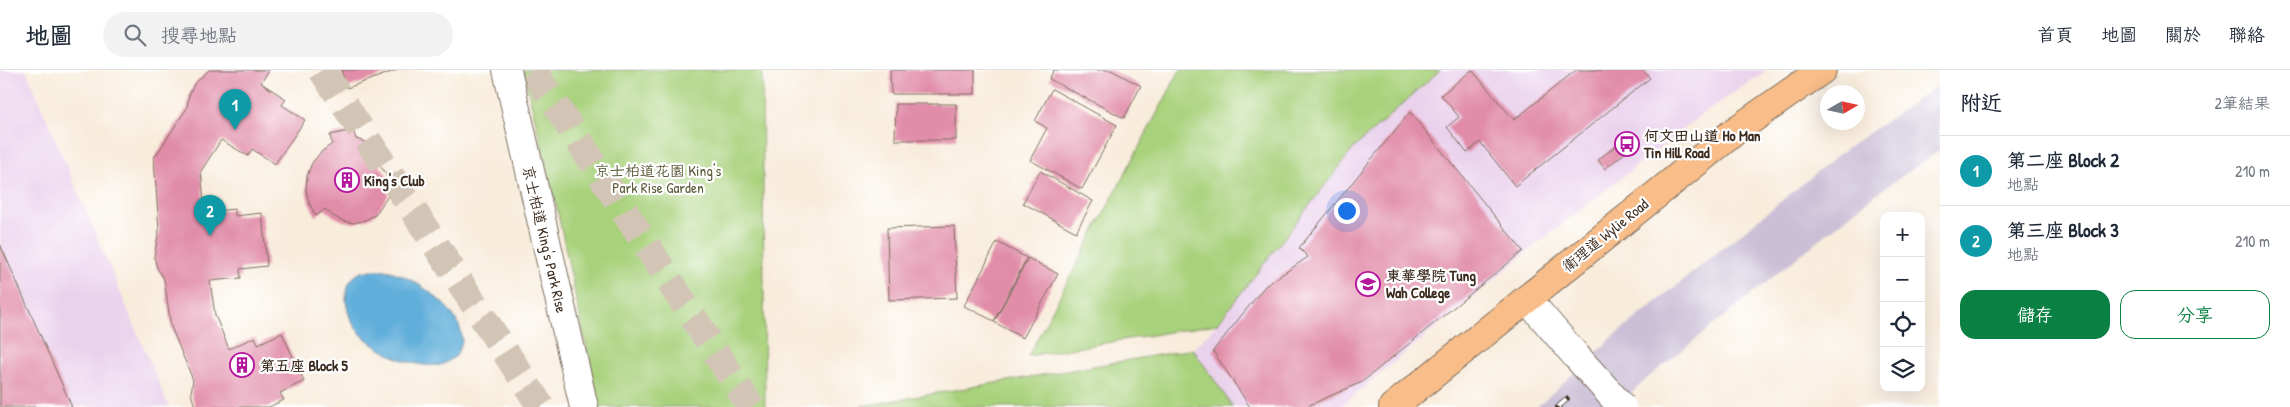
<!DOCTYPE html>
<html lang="zh-TW">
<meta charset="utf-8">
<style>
body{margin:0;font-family:"Patrick Hand","LXGW WenKai TC",sans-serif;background:#f2f2f3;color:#1f2937}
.controls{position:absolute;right:15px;bottom:15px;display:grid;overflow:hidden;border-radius:10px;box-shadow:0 5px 20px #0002}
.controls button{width:45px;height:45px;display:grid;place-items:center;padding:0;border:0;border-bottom:1px solid #e0e1e3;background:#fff;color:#1f2937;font:25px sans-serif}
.compass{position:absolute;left:1820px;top:15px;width:45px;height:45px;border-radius:50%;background:#fff;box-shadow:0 5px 20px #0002;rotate:81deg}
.you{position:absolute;left:1346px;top:140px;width:18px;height:18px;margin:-12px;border:4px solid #fff;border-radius:50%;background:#1a73e8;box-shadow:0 0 0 8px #1a73e833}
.badge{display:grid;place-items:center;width:32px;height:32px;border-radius:50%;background:#0b8043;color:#fff;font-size:16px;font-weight:700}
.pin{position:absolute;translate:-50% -41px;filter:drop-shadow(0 1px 2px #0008)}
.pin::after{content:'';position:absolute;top:26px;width:18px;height:15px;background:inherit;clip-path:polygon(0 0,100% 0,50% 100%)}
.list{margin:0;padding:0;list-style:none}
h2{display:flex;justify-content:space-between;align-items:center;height:65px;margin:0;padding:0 20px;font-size:21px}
h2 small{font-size:16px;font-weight:400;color:#747a83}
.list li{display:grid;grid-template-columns:32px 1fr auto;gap:15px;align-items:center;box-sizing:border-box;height:70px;padding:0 20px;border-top:1px solid #e0e1e3}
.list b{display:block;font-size:19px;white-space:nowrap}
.list p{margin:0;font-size:16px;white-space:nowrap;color:#747a83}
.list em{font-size:16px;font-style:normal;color:#747a83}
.actions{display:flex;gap:10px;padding:15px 20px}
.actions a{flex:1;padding:11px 0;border:1px solid #0b8043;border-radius:15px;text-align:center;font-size:18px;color:#0b8043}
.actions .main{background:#0b8043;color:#fff}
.icon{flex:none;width:28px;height:28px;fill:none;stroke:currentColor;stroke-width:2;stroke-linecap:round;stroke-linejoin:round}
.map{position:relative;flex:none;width:1940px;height:337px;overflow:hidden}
header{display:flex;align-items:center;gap:30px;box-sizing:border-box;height:70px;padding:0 25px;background:#fff;border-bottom:1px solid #e0e1e3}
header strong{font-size:24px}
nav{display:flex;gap:28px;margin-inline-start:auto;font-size:18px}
.search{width:350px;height:45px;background:#f2f2f3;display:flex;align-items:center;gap:12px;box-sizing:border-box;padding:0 18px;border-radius:28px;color:#747a83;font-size:19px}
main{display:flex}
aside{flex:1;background:#fff}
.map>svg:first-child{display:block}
.built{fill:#ead1ec}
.industrial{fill:#cabfd6}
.green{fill:#a8d17c;stroke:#727e4d}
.water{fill:#60aeda;stroke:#4e6c7c}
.building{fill:#e18da9}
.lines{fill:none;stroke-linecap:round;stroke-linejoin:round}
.highway-tunnel{stroke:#d2c5b5;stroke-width:28;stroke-dasharray:28 14;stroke-linecap:butt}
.minor-casing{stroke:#7d6e60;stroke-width:30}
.major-casing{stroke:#7d6e60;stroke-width:30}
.minor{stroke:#fff;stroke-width:28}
.major{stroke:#f8bd88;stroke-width:28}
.rail-casing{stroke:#3b2a1e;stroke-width:5.5}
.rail{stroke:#fff;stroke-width:4;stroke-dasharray:11;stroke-linecap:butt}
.minor-bridge-casing{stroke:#7d6e60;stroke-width:30;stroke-linecap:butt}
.minor-bridge{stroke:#fff;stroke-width:28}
.labels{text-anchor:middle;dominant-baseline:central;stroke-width:4.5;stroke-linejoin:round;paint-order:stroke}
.poi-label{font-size:15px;font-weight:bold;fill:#3b2a1e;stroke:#fff;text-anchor:start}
.park-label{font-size:15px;fill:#5c5c3a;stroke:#fff}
.street-label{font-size:15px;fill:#3b2a1e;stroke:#fff}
</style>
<header>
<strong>地圖</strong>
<div class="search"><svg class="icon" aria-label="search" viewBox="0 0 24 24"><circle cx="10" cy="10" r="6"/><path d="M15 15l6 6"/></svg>搜尋地點</div>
<nav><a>首頁</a><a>地圖</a><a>關於</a><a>聯絡</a></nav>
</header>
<main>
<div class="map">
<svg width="1940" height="337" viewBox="0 0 1940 337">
<rect width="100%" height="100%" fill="#fff"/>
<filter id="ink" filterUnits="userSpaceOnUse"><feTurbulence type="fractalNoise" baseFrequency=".02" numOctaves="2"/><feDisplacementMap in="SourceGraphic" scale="10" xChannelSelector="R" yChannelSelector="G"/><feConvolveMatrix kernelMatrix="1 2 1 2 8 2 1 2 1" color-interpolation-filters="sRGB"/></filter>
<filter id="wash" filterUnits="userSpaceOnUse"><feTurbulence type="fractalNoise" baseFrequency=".0096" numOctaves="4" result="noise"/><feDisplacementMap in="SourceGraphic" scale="20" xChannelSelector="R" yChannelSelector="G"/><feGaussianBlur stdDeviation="1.12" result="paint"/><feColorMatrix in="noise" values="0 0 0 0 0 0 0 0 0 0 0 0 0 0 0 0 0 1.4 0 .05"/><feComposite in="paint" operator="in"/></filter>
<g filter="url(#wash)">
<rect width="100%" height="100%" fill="#f8ecdb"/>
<!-- built -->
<g class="built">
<path d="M0,0H26L169,337H0Z"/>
<path d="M1440,0H1767L1700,46L1537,174L1340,337H1232L1193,279L1217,254L1354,78Z"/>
</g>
<!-- industrial -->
<path class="industrial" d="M1940,14V80L1876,124L1649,307L1616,337H1537L1613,267L1843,81Z"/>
<!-- green -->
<g class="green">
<path d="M523,0H762L765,337H599L557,139Z"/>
<path d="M1180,0H1440L1354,78L1217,254L1028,286Z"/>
<path d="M1193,279L1233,337H856Z"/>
</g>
<!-- water -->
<path class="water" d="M371,200C377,200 384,199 390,201C415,208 461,239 462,268C463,273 458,281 456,286C451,289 445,294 440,295C412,298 383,284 363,266C347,253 338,219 356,205C360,202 366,201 371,200Z"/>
<g id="blocks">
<!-- building -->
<g class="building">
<path d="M209,0H269L261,13L286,29L282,35L305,50L275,94L252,79L248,86L221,70L201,101L205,142L235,139V146L262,143L267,196L240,199L241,208L210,211L215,245L229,279L255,267L258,274L282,263L304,311L280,323L284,330L269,337H195L191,323L193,310L171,257L164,209L157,198L154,187L159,160L154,88L187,38L189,25L194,14Z"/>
<path d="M341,0H397L347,18Z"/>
<path d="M890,0H975V24H891Z"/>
<path d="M1054,0H1111L1141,16L1124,48L1049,9Z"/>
<path d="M1472,0L1514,50L1576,0H1643L1650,8L1515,116L1480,72L1467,83L1447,57L1459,47L1441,25Z"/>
<path d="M1052,19L1117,55L1082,119L1030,90L1047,58L1035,51Z"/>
<path d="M896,34H956V70H895Z"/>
<path d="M1410,42L1523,181L1362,312L1305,337H1250L1213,281L1265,216L1308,187L1299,178Z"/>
<path d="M353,60L356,69L379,77L373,86L386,104L389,114L388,126L375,145L365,150L354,153L343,151L333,146L325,139L316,146L309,133L306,120L307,106L312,93L321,82L332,74L330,65Z"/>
<path d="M1624,69L1631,78L1605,99L1598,90Z"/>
<path d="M1040,101L1093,131L1076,162L1023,133Z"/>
<path d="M954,156L957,228L889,230L887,158Z"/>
<path d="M997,172L1027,188L994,251L964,236Z"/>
<path d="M0,174L72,337H0Z"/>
<path d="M1028,188L1058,204L1023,268L994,252Z"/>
</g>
</g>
</g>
<g filter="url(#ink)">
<use href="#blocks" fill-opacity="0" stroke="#7d6e60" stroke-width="1"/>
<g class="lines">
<!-- highway-tunnel -->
<g class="highway-tunnel">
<path d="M322,0L541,337"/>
<path d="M533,0L751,337"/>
</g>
<defs>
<g id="minor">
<path d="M507,0L584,337"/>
<path d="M1527,229L1577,287"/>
</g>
<path id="major" d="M1393,337L1735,61L1822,0"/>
</defs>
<!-- minor casing -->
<use href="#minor" class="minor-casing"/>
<!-- major casing -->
<use href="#major" class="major-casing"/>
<!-- minor -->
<use href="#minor" class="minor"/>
<!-- major -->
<use href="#major" class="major"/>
<defs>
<path id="rail" d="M1558,337L1567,329"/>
</defs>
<!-- rail casing -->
<use href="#rail" class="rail-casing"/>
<!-- rail -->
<use href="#rail" class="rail"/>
<defs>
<path id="minor-bridge" d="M1577,287L1622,337"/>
</defs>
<!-- minor-bridge casing -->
<use href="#minor-bridge" class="minor-bridge-casing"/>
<!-- minor-bridge -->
<use href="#minor-bridge" class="minor-bridge"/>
</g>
</g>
<!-- icons -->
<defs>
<symbol id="bus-ring" viewBox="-11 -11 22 22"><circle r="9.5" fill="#fff" stroke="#b5179e" stroke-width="1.5"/><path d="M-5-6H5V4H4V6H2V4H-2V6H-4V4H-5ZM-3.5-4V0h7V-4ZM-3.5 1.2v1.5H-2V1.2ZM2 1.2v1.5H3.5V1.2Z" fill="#b5179e"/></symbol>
<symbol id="building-ring" viewBox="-11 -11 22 22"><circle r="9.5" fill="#fff" stroke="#b5179e" stroke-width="1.5"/><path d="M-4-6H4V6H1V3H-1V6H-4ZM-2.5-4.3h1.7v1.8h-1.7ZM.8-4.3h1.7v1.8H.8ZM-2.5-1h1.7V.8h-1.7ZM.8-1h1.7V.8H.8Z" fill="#b5179e"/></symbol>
<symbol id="school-ring" viewBox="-11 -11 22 22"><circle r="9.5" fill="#fff" stroke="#b5179e" stroke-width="1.5"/><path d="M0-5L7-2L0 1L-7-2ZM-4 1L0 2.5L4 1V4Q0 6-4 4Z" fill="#b5179e"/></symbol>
</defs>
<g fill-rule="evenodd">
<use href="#bus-ring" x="1613" y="60" width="28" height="28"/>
<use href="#building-ring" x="333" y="96" width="28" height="28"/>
<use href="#school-ring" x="1354" y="200" width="28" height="28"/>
<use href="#building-ring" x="228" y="281" width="28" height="28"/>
</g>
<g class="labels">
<!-- poi labels -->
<g class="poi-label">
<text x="1644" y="65">何文田山道 Ho Man<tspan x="1644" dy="17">Tin Hill Road</tspan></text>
<text x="364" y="110">King's Club</text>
<text x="1386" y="205">東華學院 Tung<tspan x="1386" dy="17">Wah College</tspan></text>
<text x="260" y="295">第五座 Block 5</text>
</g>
<!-- park labels -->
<g class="park-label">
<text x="658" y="100">京士柏道花園 King's<tspan x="658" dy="17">Park Rise Garden</tspan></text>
</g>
<!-- street labels -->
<g class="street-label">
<text transform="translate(1605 165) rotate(-39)">衛理道 Wylie Road</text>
<text transform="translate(545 169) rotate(77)">京士柏道 King's Park Rise</text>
</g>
</g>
</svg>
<div class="controls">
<button>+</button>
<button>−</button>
<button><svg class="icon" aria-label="locate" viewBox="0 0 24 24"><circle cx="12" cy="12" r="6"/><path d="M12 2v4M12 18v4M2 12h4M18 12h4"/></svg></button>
<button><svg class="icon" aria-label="layers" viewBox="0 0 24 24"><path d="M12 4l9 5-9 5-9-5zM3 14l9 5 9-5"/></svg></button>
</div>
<svg class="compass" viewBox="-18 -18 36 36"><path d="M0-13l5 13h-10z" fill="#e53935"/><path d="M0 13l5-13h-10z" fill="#747a83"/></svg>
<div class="you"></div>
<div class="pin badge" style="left:235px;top:60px;background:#0f9aa8">1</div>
<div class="pin badge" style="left:210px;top:166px;background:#0f9aa8">2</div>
</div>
<aside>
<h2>附近<small>2筆結果</small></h2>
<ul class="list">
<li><span class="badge" style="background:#0f9aa8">1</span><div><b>第二座 Block 2</b><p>地點</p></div><em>210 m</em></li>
<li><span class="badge" style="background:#0f9aa8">2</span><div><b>第三座 Block 3</b><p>地點</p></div><em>210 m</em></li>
</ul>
<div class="actions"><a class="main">儲存</a><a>分享</a></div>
</aside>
</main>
